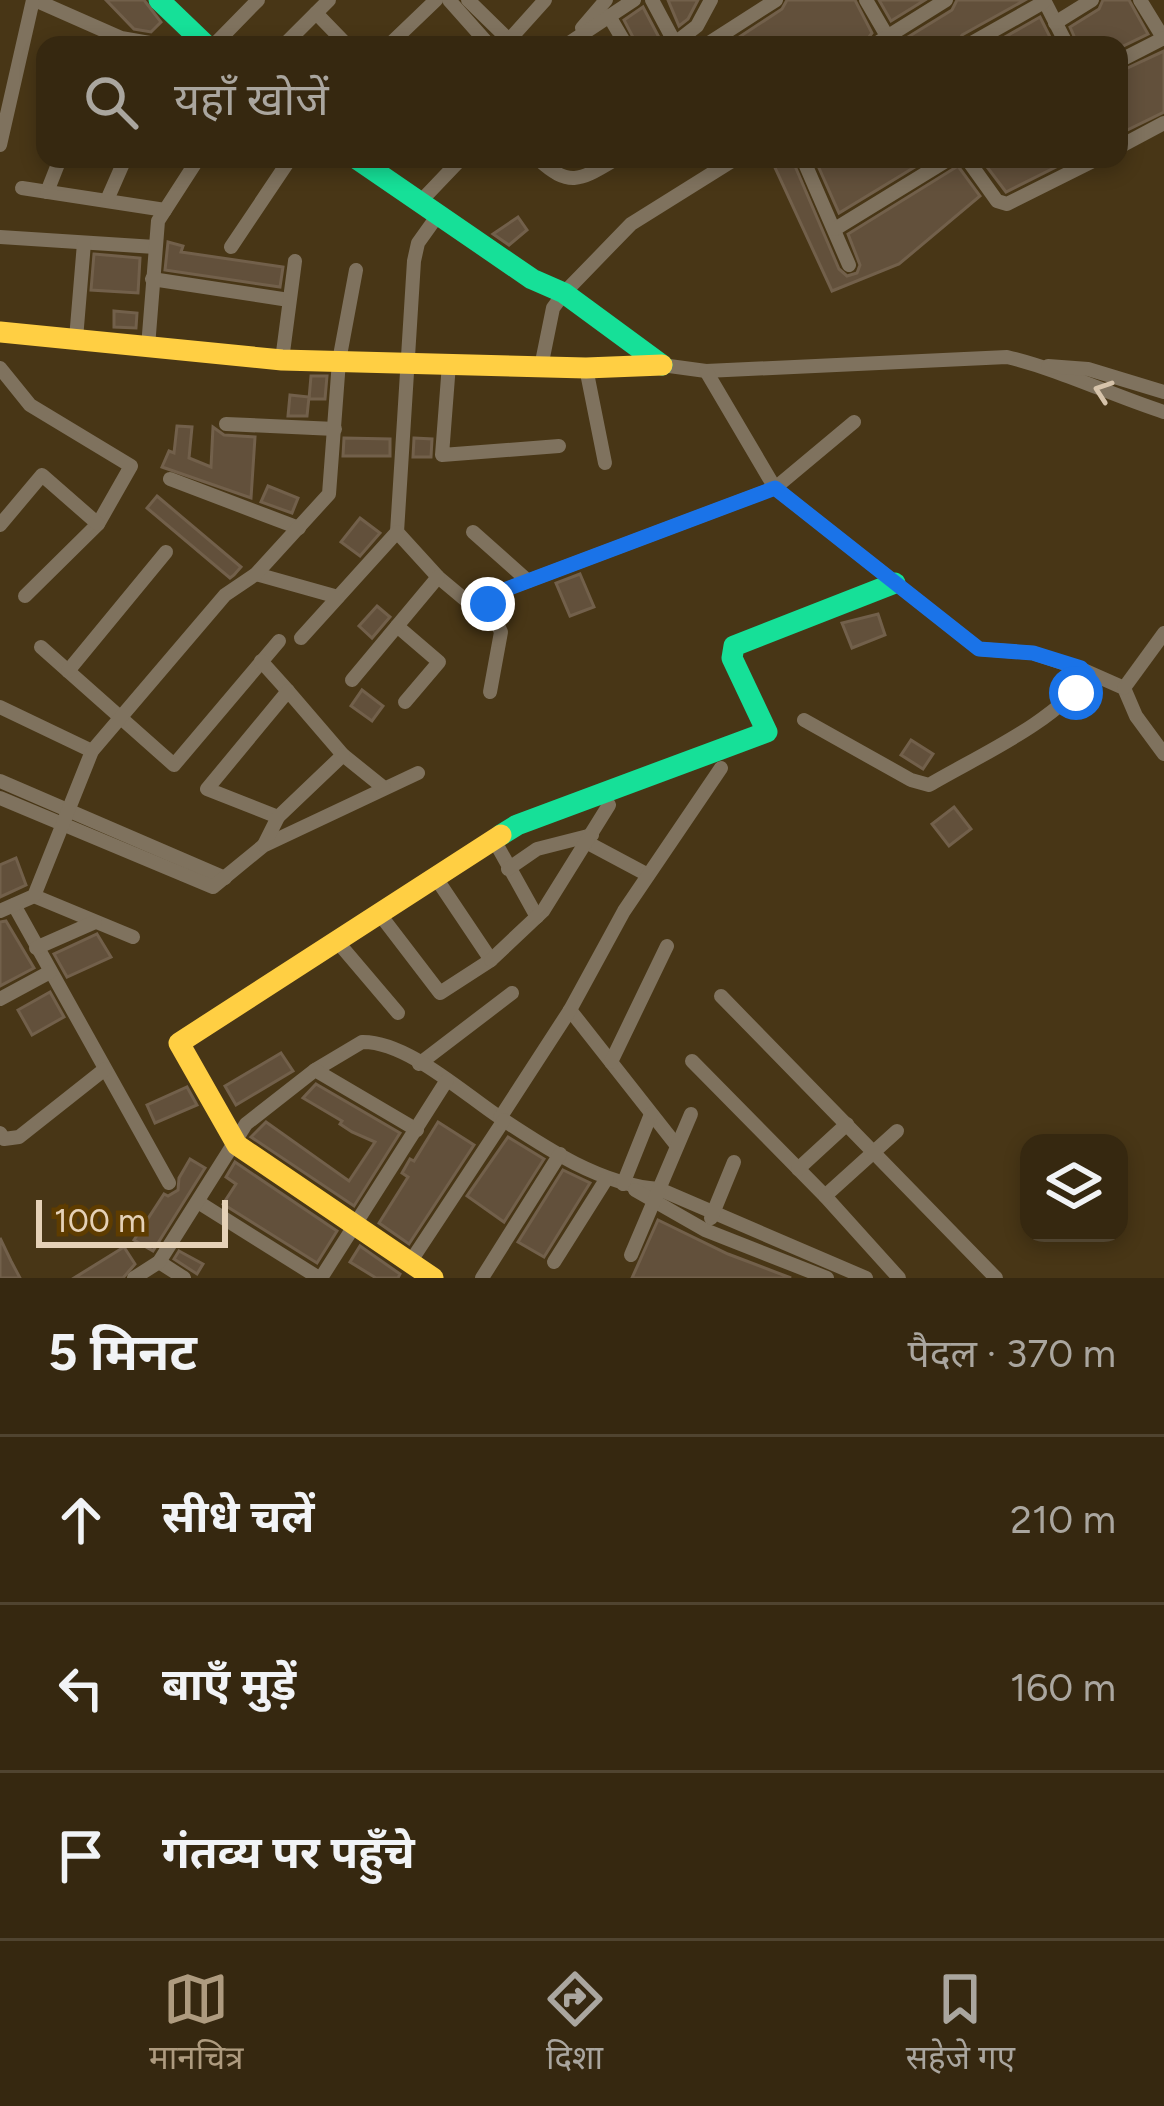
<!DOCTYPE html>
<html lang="hi">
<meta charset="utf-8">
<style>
body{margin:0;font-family:Figtree,"Noto Sans Devanagari",sans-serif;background:#41341e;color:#f1f3f6}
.controls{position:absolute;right:36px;bottom:36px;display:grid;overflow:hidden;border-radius:24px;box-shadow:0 6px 18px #0003}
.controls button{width:108px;height:108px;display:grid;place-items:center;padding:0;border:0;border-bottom:3px solid #504430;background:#362810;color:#f1f3f6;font:60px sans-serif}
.scale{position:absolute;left:36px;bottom:30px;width:192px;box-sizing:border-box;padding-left:12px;border:6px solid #e5d1b7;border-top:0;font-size:33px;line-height:42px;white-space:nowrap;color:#e5d1b7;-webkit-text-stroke:9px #5e3c00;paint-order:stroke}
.stop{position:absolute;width:36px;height:36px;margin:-27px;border:9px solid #1a73e8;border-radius:50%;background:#fff}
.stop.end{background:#1a73e8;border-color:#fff;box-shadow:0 3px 12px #0008}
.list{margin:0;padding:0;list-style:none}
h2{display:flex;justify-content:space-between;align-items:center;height:156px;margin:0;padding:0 48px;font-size:51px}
h2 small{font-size:39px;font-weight:400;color:#aaa69f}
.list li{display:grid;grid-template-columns:78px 1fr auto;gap:36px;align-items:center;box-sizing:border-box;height:168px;padding:0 48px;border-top:3px solid #504430}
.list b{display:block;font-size:45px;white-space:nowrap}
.list em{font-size:39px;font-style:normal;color:#aaa69f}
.icon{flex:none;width:66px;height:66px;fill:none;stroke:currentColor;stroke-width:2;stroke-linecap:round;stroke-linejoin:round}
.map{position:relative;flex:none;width:1164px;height:1278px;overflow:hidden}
.search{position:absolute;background:#362810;box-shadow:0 6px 18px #0003;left:36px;right:36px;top:36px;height:132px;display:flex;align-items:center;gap:30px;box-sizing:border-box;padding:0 42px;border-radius:24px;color:#aaa69f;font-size:45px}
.sheet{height:660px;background:#362810}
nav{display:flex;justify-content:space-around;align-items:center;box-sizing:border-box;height:168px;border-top:3px solid #504430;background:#362810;font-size:33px;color:#aaa69f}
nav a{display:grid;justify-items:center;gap:6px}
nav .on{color:#ae9b7f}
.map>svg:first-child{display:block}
.building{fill:#62503b;stroke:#72604b;stroke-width:3}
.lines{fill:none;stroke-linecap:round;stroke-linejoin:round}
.street{stroke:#7f725e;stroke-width:14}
.fast{stroke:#16e098;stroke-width:21}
.slow{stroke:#ffcf43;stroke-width:21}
.oneway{stroke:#d6c3aa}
.route{stroke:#1a73e8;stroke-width:15}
</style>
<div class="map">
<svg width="1164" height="1278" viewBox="0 0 1164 1278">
<rect width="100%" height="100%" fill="#483616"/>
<!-- building -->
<g class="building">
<path d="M106,0H144L161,22L151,32L134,29Z"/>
<path d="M668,0H698L688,19L679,26Z"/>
<path d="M787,0H855L872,33L863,45H727L782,9Z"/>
<path d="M879,0H925L891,21Z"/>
<path d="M957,0H1025L962,35L957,45H895L952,10Z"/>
<path d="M1103,0H1129L1148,34L1119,48V45H1078L1070,27L1099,9Z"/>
<path d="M643,7L663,45H637L624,20Z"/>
<path d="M1040,17L1054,45H991Z"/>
<path d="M1164,51V112L1119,134V72Z"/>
<path d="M771,159H792L839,269L847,276L857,273L860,265L848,234L958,166L980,196L899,264L832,291Z"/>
<path d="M815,159H928L839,213Z"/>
<path d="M981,159H1072L1006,192Z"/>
<path d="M518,217L527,230L509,245L493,234Z"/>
<path d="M168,242L183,246L181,252L283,267L280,287L165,270Z"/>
<path d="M94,254L140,258L138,293L91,290Z"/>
<path d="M114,311L137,313L136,328L114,327Z"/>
<path d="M311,376H327L325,399H309Z"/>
<path d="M290,395L309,397L307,416H288Z"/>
<path d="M177,426L192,427L189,458L211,467L213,427L224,435L255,437L251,498L162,467L169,451L174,453Z"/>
<path d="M344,438L390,439V456H343Z"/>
<path d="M414,438L432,439L431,457H413Z"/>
<path d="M268,486L298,498L292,513L261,502Z"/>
<path d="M157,496L241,567L234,575L230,578L147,508Z"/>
<path d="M360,518L380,533L360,556L341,542Z"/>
<path d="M580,574L594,607L570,616L556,583Z"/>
<path d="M377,606L390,617L372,638L359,626Z"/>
<path d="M878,614L885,635L852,648L842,623Z"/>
<path d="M362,690L383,706L372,721L351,706Z"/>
<path d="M911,740L933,754L923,769L901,755Z"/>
<path d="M954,807L971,829L949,846L932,824Z"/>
<path d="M16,858L26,885L0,897V865Z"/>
<path d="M6,921L34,968L0,986V922Z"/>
<path d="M97,934L111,957L67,977L54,954Z"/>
<path d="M50,992L64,1017L32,1035L18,1010Z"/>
<path d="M281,1053L293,1071L236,1105L225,1086Z"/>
<path d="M316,1084L400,1133L354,1206L251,1137L266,1122L349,1181L375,1142L352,1132L340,1124L342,1121L303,1098Z"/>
<path d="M187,1087L197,1105L155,1123L147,1105Z"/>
<path d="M438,1122L474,1145L409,1244L379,1223L408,1177L402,1173L410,1159L414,1161Z"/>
<path d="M508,1137L544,1159L504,1222L467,1196Z"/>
<path d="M190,1159L205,1168L153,1251L134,1240L164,1194L168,1196L178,1190L179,1178Z"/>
<path d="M235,1162L337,1231L317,1263L223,1204L236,1184L226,1177Z"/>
<path d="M563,1170L590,1183L544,1257L518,1242Z"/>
<path d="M658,1220L728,1254L791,1278H632Z"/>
<path d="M0,1238L11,1261L20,1278H0Z"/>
<path d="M360,1246L400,1274L398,1278H376L350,1262Z"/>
<path d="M124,1247L135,1264L123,1278H74Z"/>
<path d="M179,1251L203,1264L197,1274L174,1259Z"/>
</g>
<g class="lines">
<!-- street -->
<g class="street">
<path d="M35,0L121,38L161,45"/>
<path d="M449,0L489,45"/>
<path d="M468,0L509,40"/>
<path d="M652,0L675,43L697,26L711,0"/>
<path d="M866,0L887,36"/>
<path d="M1044,0L1067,45"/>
<path d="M1140,0L1164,39"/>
<path d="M316,13L347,45"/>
<path d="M609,16L626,45"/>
<path d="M1055,23L1092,0"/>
<path d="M582,28L606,0"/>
<path d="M214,45L258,0"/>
<path d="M284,45L329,0"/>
<path d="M389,45L436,0"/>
<path d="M514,45L509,40L545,0"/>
<path d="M566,45L634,0"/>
<path d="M706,45L776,0"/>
<path d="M874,45L946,0"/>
<path d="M968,45L1044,2"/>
<path d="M1119,61L1164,38"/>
<path d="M0,145L33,0"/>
<path d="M1119,147L1164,123"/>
<path d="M538,159C570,189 582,179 616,159"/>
<path d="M803,159L849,265"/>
<path d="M967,159L997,201L1007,204L1097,159"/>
<path d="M22,188L165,210"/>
<path d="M47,192L60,159"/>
<path d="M107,200L125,159"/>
<path d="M419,203L461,159"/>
<path d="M438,215L418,243L414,261L397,532L438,577L475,608L488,604L504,590L775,488L854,422"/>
<path d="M835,229L949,159"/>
<path d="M0,237L155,247"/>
<path d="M231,247L290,159"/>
<path d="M152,279L289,300"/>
<path d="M76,339L84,243"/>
<path d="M148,347L158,221L198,159"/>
<path d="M282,360L295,261"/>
<path d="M449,364L442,455L559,446"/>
<path d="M662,365L706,371L1007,357C1061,370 1111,395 1164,412"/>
<path d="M1048,366L1088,369L1164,392"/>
<path d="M541,367L553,308L564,293L631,224L735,159"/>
<path d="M0,368L30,405L131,466L98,524L25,596"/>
<path d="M586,368L605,463"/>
<path d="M706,371L775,488L979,649L1033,653L1081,669L1124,688L1136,716L1164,754"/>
<path d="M226,424L335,429"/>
<path d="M170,479L299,528"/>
<path d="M0,525L42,475L98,524"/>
<path d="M473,532L528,581"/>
<path d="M256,574L338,597"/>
<path d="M488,604L501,632L490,692"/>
<path d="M397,626L439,662L405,702"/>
<path d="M301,638L397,532"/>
<path d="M41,647L174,765L279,641"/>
<path d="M261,661L288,691"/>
<path d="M68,671L166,552"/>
<path d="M352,680L438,577"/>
<path d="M1124,688L1164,633"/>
<path d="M0,707L92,751"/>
<path d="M804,720L911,780L929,785C978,756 1056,722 1088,675"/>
<path d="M0,781L225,878"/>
<path d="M0,798L213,887L263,846L418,773"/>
<path d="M278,817L207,789L288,691L343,755L384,788"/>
<path d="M493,838L537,917"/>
<path d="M588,843L648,875"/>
<path d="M264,845L278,817L343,755"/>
<path d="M508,869L537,849L592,835"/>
<path d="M34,896L133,937"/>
<path d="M14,905L169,1183"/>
<path d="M0,911L34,896L92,751L225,595L256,574L329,494L339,361L356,270"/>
<path d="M378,912L440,993L491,960L434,875"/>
<path d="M336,940L398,1013"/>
<path d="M36,948L95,922"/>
<path d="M491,960L543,911L609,805"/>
<path d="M721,996L996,1278"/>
<path d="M0,999L50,972"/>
<path d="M570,1010L677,1146"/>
<path d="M692,1061L825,1196L899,1278"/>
<path d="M611,1062L667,946"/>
<path d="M419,1064L512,993"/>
<path d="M315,1070L362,1042C406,1041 463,1093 499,1117C547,1149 601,1185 659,1189L866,1278"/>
<path d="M500,1118L570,1010L624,911L721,768"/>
<path d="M0,1133L4,1139L19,1137L105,1069"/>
<path d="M798,1169L847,1124"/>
<path d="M623,1184L651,1114"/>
<path d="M635,1190L705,1230L827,1278"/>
<path d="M825,1196L897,1131"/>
<path d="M198,1202L319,1278"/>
<path d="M711,1218L734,1162"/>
<path d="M631,1255L691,1114"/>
<path d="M159,1262L184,1278"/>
<path d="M554,1262L607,1178"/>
<path d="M409,1264L504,1120"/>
<path d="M134,1278L159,1262L246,1124L315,1070L417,1130"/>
<path d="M321,1278L447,1080"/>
<path d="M482,1278L560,1154"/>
</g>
<!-- fast -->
<g class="fast">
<path d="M159,0L206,45"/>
<path d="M357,159L532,279L564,293L662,365"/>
<path d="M501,835L517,825L767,732L732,658L734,646L895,583"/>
</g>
<!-- slow -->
<g class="slow">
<path d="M0,332L282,360L586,368L662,365"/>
<path d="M433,1278L237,1145L179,1043L501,835"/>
</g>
</g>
<!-- one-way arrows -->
<defs><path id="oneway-chevron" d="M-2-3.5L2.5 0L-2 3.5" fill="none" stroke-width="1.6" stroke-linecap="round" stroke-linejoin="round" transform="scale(3)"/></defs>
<use class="oneway" href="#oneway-chevron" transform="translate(1103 391) rotate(-161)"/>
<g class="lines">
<!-- route -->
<path class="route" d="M488,604L504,590L775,488L979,649L1033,653L1081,668L1088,675L1076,693"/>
</g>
</svg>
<div class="controls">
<button><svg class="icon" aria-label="layers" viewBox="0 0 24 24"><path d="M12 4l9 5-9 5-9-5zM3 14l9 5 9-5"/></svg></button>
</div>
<div class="scale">100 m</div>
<div class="stop" style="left:1076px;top:693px"></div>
<div class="stop end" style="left:488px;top:604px"></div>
<div class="search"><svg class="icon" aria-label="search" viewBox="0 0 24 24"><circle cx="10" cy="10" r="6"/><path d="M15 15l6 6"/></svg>यहाँ खोजें</div>
</div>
<section class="sheet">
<h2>5 मिनट<small>पैदल · 370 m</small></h2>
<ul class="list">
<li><svg class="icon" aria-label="ahead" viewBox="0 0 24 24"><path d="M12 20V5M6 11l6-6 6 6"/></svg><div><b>सीधे चलें</b></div><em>210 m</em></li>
<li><svg class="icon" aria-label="left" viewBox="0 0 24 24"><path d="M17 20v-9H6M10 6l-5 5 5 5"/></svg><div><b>बाएँ मुड़ें</b></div><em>160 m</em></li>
<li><svg class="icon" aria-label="arrive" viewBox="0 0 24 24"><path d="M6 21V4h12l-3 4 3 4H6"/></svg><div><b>गंतव्य पर पहुँचे</b></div></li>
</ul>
</section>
<nav>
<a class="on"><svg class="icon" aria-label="map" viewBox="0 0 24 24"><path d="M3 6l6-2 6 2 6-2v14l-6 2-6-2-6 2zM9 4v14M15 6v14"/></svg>मानचित्र</a>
<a><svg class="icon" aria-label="directions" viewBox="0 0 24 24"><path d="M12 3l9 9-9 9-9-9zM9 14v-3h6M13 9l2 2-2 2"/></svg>दिशा</a>
<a><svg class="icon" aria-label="saved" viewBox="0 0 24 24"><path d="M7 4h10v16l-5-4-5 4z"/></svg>सहेजे गए</a>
</nav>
